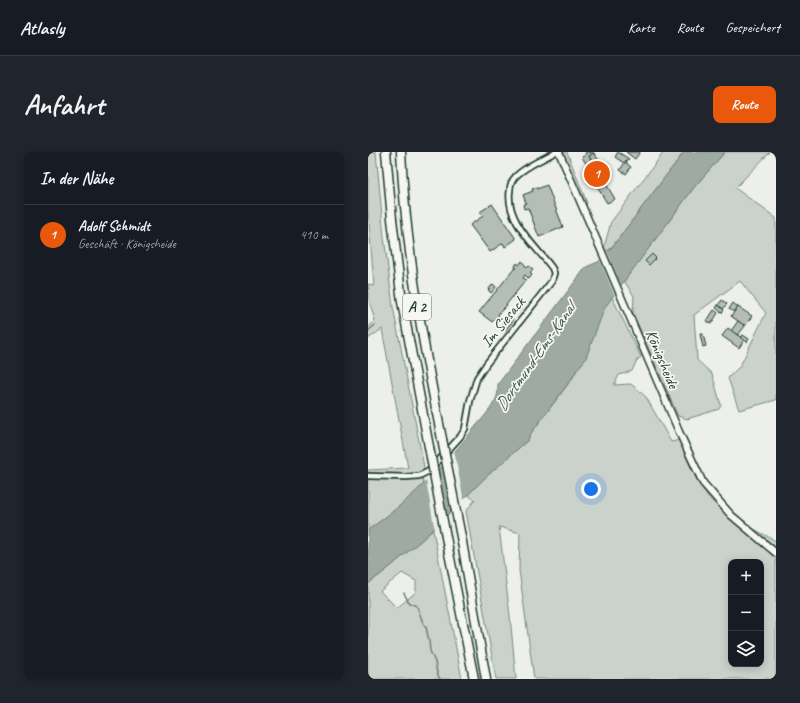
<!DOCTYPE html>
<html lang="de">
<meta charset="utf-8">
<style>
body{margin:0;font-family:Caveat,sans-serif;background:#20242c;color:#f1f3f6}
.controls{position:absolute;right:12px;bottom:12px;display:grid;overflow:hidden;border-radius:8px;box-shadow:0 2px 10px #0003}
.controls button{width:36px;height:36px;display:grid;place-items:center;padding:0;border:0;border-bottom:1px solid #363941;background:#171b24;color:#f1f3f6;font:20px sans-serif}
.you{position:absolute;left:223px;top:337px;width:14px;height:14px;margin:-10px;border:3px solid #fff;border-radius:50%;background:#1a73e8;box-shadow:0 0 0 6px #1a73e833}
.badge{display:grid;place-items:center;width:26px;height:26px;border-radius:50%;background:#ea580c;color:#fff;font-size:13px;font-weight:700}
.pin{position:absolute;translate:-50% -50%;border:2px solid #fff;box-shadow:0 1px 4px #0006}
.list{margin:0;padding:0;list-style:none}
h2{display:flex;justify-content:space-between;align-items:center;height:52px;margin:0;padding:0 16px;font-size:17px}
h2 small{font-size:13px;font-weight:400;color:#9ea1a6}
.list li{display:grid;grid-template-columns:26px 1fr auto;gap:12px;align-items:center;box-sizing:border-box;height:60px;padding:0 16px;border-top:1px solid #363941}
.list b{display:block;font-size:15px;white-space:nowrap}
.list p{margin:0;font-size:13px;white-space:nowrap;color:#9ea1a6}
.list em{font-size:13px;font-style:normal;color:#9ea1a6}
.icon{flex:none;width:22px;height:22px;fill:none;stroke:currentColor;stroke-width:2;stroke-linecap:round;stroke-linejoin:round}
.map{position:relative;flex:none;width:408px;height:527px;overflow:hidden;border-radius:8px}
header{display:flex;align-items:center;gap:24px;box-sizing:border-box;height:56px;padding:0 20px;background:#171b24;border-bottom:1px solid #363941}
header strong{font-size:19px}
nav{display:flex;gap:22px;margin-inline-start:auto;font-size:14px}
.intro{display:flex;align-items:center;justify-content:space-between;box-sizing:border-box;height:96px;padding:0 24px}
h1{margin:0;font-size:28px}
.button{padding:10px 18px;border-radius:8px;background:#ea580c;color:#fff;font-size:14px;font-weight:700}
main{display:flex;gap:24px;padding:0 24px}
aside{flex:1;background:#171b24;border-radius:8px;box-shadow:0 2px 10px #0003}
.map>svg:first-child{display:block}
.green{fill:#cbd2cc;stroke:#758880;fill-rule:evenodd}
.water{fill:#9faaa4;stroke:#6c7e77}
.pier{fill:#edefea}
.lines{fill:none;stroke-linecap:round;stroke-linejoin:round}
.stream{stroke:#6c7e77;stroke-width:1.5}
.building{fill:#b4bdb8;stroke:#1f3d34}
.street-casing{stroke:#1f3d34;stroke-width:8}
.secondary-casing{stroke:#1f3d34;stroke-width:9}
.highway-casing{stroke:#1f3d34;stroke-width:11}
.street{stroke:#f6f6f2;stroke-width:4.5}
.secondary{stroke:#f6f6f2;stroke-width:6}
.highway{stroke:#f6f6f2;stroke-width:8}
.highway-bridge-casing{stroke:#1f3d34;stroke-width:11;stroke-linecap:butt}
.highway-bridge{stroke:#f6f6f2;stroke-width:8}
.labels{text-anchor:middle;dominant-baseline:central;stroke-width:3.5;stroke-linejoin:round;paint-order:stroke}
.shield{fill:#f6f6f2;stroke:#60746d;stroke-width:1}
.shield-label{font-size:15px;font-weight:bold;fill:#1f3d34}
.street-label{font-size:16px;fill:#1f3d34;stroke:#f6f6f2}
.water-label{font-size:17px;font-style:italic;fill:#3f5850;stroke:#f6f6f2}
</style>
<header>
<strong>Atlasly</strong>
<nav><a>Karte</a><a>Route</a><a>Gespeichert</a></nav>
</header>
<div class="intro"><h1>Anfahrt</h1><a class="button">Route</a></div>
<main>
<aside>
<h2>In der Nähe<small></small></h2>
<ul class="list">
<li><span class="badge">1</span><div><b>Adolf Schmidt</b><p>Geschäft · Königsheide</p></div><em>410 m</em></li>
</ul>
</aside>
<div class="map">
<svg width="408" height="527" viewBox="0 0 408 527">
<rect width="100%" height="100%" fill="#edefea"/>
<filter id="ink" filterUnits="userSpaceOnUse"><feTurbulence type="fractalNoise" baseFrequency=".025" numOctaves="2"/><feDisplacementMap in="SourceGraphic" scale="8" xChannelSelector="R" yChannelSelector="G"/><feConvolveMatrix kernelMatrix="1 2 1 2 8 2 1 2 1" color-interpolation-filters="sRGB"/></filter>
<g filter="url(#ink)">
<!-- green -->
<g class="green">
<path d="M0,0H8L16,85L25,155L56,315L53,321L56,333L29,357L0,378V318L40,316L14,177L0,187V176L7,168L0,146V132L6,134L0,58Z"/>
<path d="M194,0H199L219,51L218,54Z"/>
<path d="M296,0H316L247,91L241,98L235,99L243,70Z"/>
<path d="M357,0H402L367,36L408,66V248L371,258L360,226L372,214L398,161L372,129L326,163L329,208L344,222L353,253L351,257L319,267L310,264L265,161L266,144L256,129L328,33Z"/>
<path d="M244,145L273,205L269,208L264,219L251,223L246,233L263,232L278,245L303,290L312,288C319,308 328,331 343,348C357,364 389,378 408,389V527H166L151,418L152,381L131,375L142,464L148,527H128L98,359L107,348L100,343L119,324L161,287V284L204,227L210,216L217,208L231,169L237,155ZM363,410H393V512H363Z"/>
<path d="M65,378L94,527H0V432L22,415ZM34,421L48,429V440L29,456L12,439Z"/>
</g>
<!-- water -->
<path class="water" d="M316,0H357L328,33L237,155L217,208L210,216L204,226L161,284V287L119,324L56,386L22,415L0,432V378C41,349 77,314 108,274C115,266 123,257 128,247C130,242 130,237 130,232L218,115L230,110L241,99Z"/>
<!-- pier -->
<g class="pier">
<path d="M239,99L254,135L247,144L231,106Z"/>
<path d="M86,298L96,350L83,363L73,312Z"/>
<path d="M70,315L80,366L67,379L58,328Z"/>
</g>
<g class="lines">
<!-- stream -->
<g class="stream">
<path d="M0,136L1,137"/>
<path d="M0,179L7,173"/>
<path d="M36,441L41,451L49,454L55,471L58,475L61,489L62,499L67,510L69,521L72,527"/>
</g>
</g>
<!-- building -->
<g class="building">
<path d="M219,0L226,1L221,4L227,15L222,18L214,5L218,3L217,1Z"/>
<path d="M250,0L261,7L256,11L247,5Z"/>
<path d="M258,0H272L267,7Z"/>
<path d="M226,1L236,17L231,20L247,47L239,51L223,25L226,23L223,18L227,15L221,4Z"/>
<path d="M258,9L259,11V12L263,15L258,22L252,18Z"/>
<path d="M179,33L195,75L171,85L160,56L156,57L155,53L158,51L155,43L165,39L164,37L169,35V37Z"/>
<path d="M124,52L148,87L137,95L135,91L122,100L102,73L115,64L112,60Z"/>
<path d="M284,102L288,106L281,113L277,109Z"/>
<path d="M154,109L159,116L161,114L165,117L162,121L164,123L161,127L157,123L155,126L158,128L138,153H139L130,162L131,163L129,166L128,165L124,170L111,160L146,117L148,116L147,114L149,111L151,113Z"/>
<path d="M125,132L128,135L123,141L120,138Z"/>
<path d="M354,148L359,152L355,157L350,153Z"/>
<path d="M152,150L156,153L151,159L147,156Z"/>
<path d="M365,151L370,155L366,160L361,157Z"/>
<path d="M350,153L356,158L354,161L348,156Z"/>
<path d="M370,155L384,164L377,174L363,164Z"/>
<path d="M346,158L350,161L343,172L339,169Z"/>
<path d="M140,165H144L145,169L138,178L135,179L133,177V175Z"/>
<path d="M370,169L377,174L370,183L363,179Z"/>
<path d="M360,176L376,188L371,196L354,184Z"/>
<path d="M332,182H335L338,194L335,195Z"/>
<path d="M375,183L381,187L379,190L372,185Z"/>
</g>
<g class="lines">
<defs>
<path id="street" d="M0,324L38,325L51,324L61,319L92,285L97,277L102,249L109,226L119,211L184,129L186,121L184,116C168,94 137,69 142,38C142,33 144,28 148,24C158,14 174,8 187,0"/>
<path id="secondary" d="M191,0L312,282L335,331L363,363L408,401"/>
<g id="highway">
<path d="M18,0L24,67L34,150L61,295"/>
<path d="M33,0C38,99 55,191 74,287"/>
<path d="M94,390L118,527"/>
<path d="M81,401L106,527"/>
</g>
</defs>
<!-- street casing -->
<use href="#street" class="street-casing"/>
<!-- secondary casing -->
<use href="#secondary" class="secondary-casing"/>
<!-- highway casing -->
<use href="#highway" class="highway-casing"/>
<!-- street -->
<use href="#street" class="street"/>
<!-- secondary -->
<use href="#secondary" class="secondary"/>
<!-- highway -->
<use href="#highway" class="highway"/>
<defs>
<g id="highway-bridge">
<path d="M74,287L94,390"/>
<path d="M61,295L81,401"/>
</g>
</defs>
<!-- highway-bridge casing -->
<use href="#highway-bridge" class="highway-bridge-casing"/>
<!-- highway-bridge -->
<use href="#highway-bridge" class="highway-bridge"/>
</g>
</g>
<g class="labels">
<!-- shield labels -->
<rect class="shield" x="35" y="142" width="28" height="26" rx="3"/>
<g class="shield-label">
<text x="49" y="155">A 2</text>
</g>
<!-- street labels -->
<g class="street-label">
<text transform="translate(135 170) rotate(-51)">Im Siesack</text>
<text transform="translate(294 207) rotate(67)">Königsheide</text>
</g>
<!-- water labels -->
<g class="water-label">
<text transform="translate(167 205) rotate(-55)">Dortmund-Ems-Kanal</text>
</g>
</g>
</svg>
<div class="controls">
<button>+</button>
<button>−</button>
<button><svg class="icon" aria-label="layers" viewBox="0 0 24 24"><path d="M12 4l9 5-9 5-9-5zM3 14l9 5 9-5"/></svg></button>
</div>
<div class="you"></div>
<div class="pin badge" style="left:229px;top:22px">1</div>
</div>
</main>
